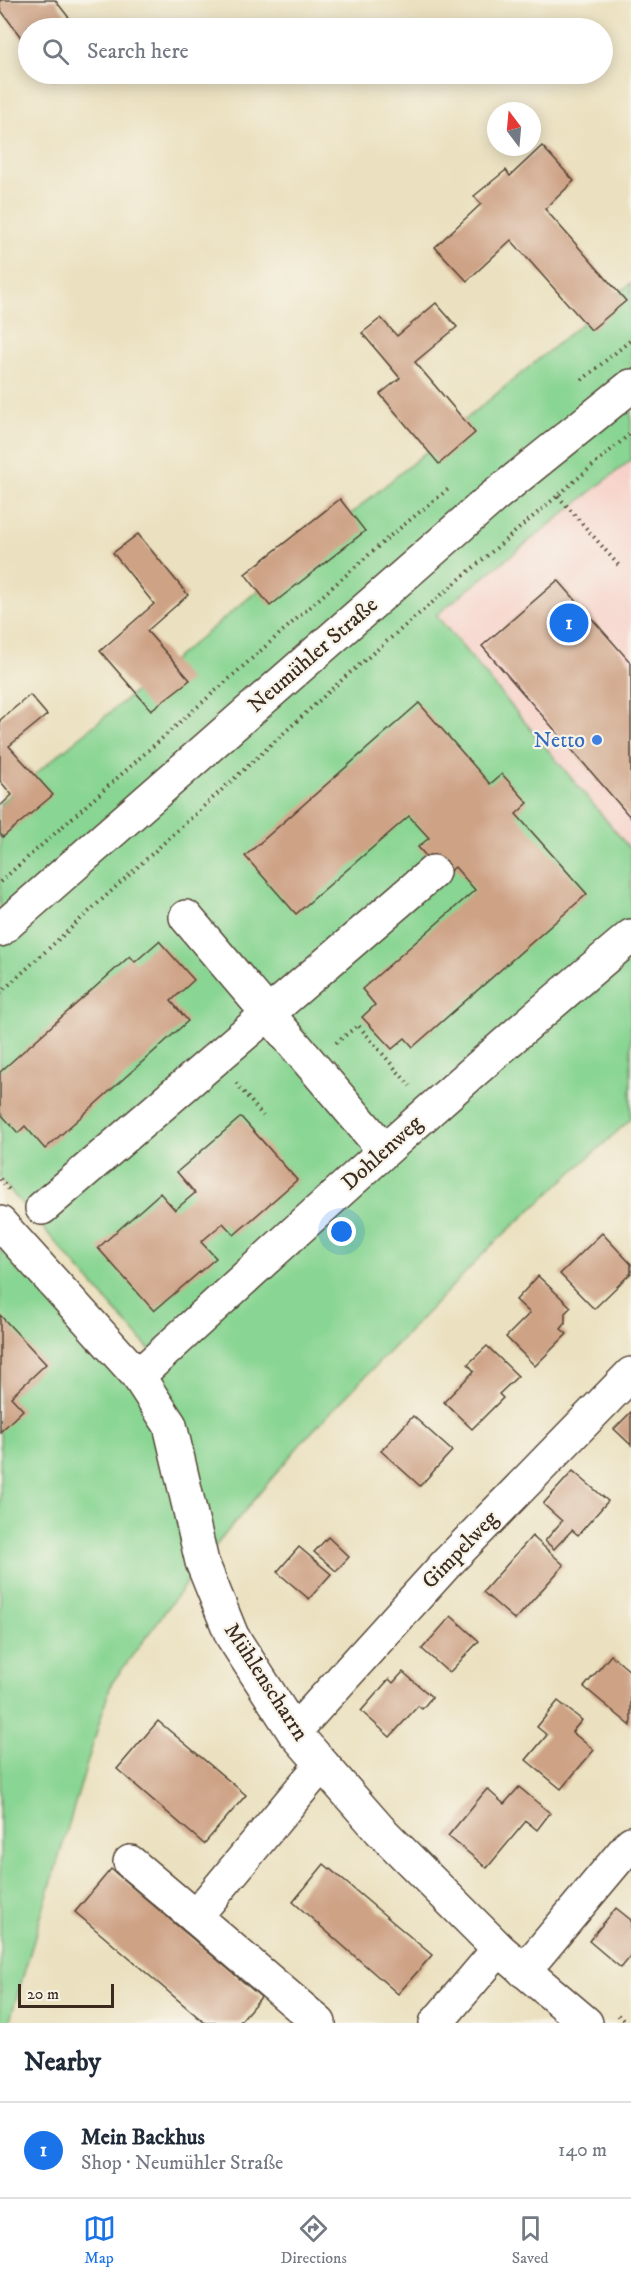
<!DOCTYPE html>
<meta charset="utf-8">
<style>
body{margin:0;font-family:"IM FELL DW Pica",serif;background:#f6f6f7;color:#1f2937}
.compass{position:absolute;left:487px;top:102px;width:54px;height:54px;border-radius:50%;background:#fff;box-shadow:0 3px 15px #0003;rotate:344deg}
.scale{position:absolute;left:18px;bottom:15px;width:96px;box-sizing:border-box;padding-left:6px;border:3px solid #3b2a1e;border-top:0;font-size:16px;line-height:21px;white-space:nowrap;color:#3b2a1e;-webkit-text-stroke:4px #f7f3e8;paint-order:stroke}
.you{position:absolute;left:342px;top:1232px;width:21px;height:21px;margin:-15px;border:4px solid #fff;border-radius:50%;background:#1a73e8;box-shadow:0 0 0 9px #1a73e833}
.badge{display:grid;place-items:center;width:39px;height:39px;border-radius:50%;background:#1a73e8;color:#fff;font-size:20px;font-weight:700}
.pin{position:absolute;translate:-50% -50%;border:3px solid #fff;box-shadow:0 2px 6px #0006}
.list{margin:0;padding:0;list-style:none}
h2{display:flex;justify-content:space-between;align-items:center;height:78px;margin:0;padding:0 24px;font-size:26px}
h2 small{font-size:20px;font-weight:400;color:#747a83}
.list li{display:grid;grid-template-columns:39px 1fr auto;gap:18px;align-items:center;box-sizing:border-box;height:96px;padding:0 24px;border-top:2px solid #e0e1e3}
.list b{display:block;font-size:22px;white-space:nowrap}
.list p{margin:0;font-size:20px;white-space:nowrap;color:#747a83}
.list em{font-size:20px;font-style:normal;color:#747a83}
.icon{flex:none;width:33px;height:33px;fill:none;stroke:currentColor;stroke-width:2;stroke-linecap:round;stroke-linejoin:round}
.map{position:relative;flex:none;width:631px;height:2023px;overflow:hidden}
.search{position:absolute;background:#fff;box-shadow:0 3px 15px #0003;left:18px;right:18px;top:18px;height:66px;display:flex;align-items:center;gap:15px;box-sizing:border-box;padding:0 21px;border-radius:33px;color:#747a83;font-size:22px}
.sheet{height:174px;background:#fff}
nav{display:flex;justify-content:space-around;align-items:center;box-sizing:border-box;height:84px;border-top:2px solid #e0e1e3;background:#fff;font-size:16px;color:#747a83}
nav a{display:grid;justify-items:center;gap:3px}
nav .on{color:#1a73e8}
.map>svg:first-child{display:block}
.built{fill:#f7d1c9}
.green{fill:#89d593;stroke:#628058;stroke-width:1.5}
.building{fill:#cea285}
.lines{fill:none;stroke-linecap:round;stroke-linejoin:round}
.minor-casing{stroke:#554536;stroke-width:36}
.path{stroke:#554536;stroke-width:4;stroke-dasharray:1.5 4.5;stroke-linecap:butt}
.minor{stroke:#fff;stroke-width:33}
.shop-dot{fill:#3f7fe0;stroke:#f7f3e8;stroke-width:2}
.labels{text-anchor:middle;dominant-baseline:central;stroke-width:4.5;stroke-linejoin:round;paint-order:stroke}
.street-label{font-size:22px;fill:#3b2a1e;stroke:#f7f3e8}
.shop-label{font-size:22px;fill:#366cbe;stroke:#f7f3e8;text-anchor:end}
</style>
<div class="map">
<svg width="631" height="2023" viewBox="0 0 631 2023">
<rect width="100%" height="100%" fill="#f7f3e8"/>
<filter id="ink" filterUnits="userSpaceOnUse"><feTurbulence type="fractalNoise" baseFrequency=".0167" numOctaves="2"/><feDisplacementMap in="SourceGraphic" scale="12" xChannelSelector="R" yChannelSelector="G"/><feConvolveMatrix kernelMatrix="1 2 1 2 8 2 1 2 1" color-interpolation-filters="sRGB"/></filter>
<filter id="wash" filterUnits="userSpaceOnUse"><feTurbulence type="fractalNoise" baseFrequency=".008" numOctaves="4" result="noise"/><feDisplacementMap in="SourceGraphic" scale="24" xChannelSelector="R" yChannelSelector="G"/><feGaussianBlur stdDeviation="1.35" result="paint"/><feColorMatrix in="noise" values="0 0 0 0 0 0 0 0 0 0 0 0 0 0 0 0 0 1.4 0 .05"/><feComposite in="paint" operator="in"/></filter>
<g filter="url(#wash)">
<rect width="100%" height="100%" fill="#ebe1c0"/>
<!-- built -->
<path class="built" d="M631,460V850L436,615Z"/>
<!-- green -->
<path class="green" d="M631,283V460L436,615L631,850V1119L491,1246L302,1442L202,1562L111,1684L9,2023H0V1224L138,1375L157,1358L0,1179V803Z"/>
<g id="blocks">
<!-- building -->
<g class="building">
<path d="M0,0H55L77,28H28V47L0,9Z"/>
<path d="M48,74H64L54,81Z"/>
<path d="M542,146L574,181L545,209L626,301L591,330L511,240L467,281L435,247L481,204L474,196L506,170L510,176Z"/>
<path d="M436,303L457,327L415,362L475,433L439,464L380,394L400,378L362,333L381,318L397,336Z"/>
<path d="M340,499L365,531L270,606L245,574Z"/>
<path d="M138,534L188,595L147,631L190,680L151,710L100,651L154,604L113,553Z"/>
<path d="M558,580L631,663V818L482,646Z"/>
<path d="M30,695L47,715L9,746L53,795L3,837L0,834V806L12,795L0,781V720Z"/>
<path d="M419,703L490,784L502,774L528,803L516,814L587,894L413,1047L405,1038L392,1049L362,1017L375,1005L362,989L475,890L455,867L444,876L418,847L429,838L409,816L296,914L245,856Z"/>
<path d="M159,941L194,980L171,1001L188,1021L45,1149L25,1126L18,1133L0,1113V1072L130,956L135,962Z"/>
<path d="M241,1117L297,1180L234,1235L223,1223L201,1242L216,1258L154,1311L98,1248L160,1193L175,1210L195,1193L177,1172Z"/>
<path d="M602,1233L631,1264V1273L594,1309L560,1274Z"/>
<path d="M538,1276L571,1307L565,1313V1324L561,1329L567,1334L535,1366L506,1337L530,1313L516,1300Z"/>
<path d="M0,1315L46,1364L11,1397L23,1410L0,1432Z"/>
<path d="M487,1346L518,1376L499,1394L503,1398L472,1429L444,1402L474,1371L468,1364Z"/>
<path d="M631,1412V1445L614,1429Z"/>
<path d="M413,1416L452,1451L420,1486L381,1451Z"/>
<path d="M573,1471L608,1501L578,1535L572,1530L554,1549L545,1541L562,1521L543,1504Z"/>
<path d="M532,1536L564,1565L515,1620L483,1592Z"/>
<path d="M328,1537L349,1557L336,1571L314,1552Z"/>
<path d="M299,1547L331,1574L309,1599L277,1572Z"/>
<path d="M451,1616L479,1641L449,1673L422,1649Z"/>
<path d="M611,1655L631,1672V1726L584,1687Z"/>
<path d="M403,1672L432,1697L422,1709L418,1706L390,1737L361,1711L389,1679L393,1683Z"/>
<path d="M558,1701L582,1720L572,1732L594,1750L561,1789L526,1760L547,1735L537,1727Z"/>
<path d="M158,1721L246,1795L204,1844L117,1769Z"/>
<path d="M519,1787L550,1813L537,1830L526,1821L487,1868L448,1836L487,1789L504,1804Z"/>
<path d="M324,1864L432,1955L398,1994L293,1902Z"/>
<path d="M111,1869L261,1997L239,2023H205L75,1912Z"/>
<path d="M616,1908L631,1920V1956L621,1968L589,1941Z"/>
</g>
</g>
</g>
<g filter="url(#ink)">
<use href="#blocks" fill-opacity="0" stroke="#554536" stroke-width="1.5"/>
<g class="lines">
<defs>
<g id="minor">
<path d="M186,917L384,1150"/>
<path d="M0,930L492,498L631,386"/>
<path d="M42,1208L433,872"/>
<path d="M0,1223L138,1376L170,1425L202,1562L232,1636L294,1732L380,1830L499,1949L586,2023"/>
<path d="M138,1376C300,1227 462,1078 631,936"/>
<path d="M294,1732L446,1564L631,1374"/>
<path d="M130,1862L195,1917"/>
<path d="M524,1971L631,1843"/>
<path d="M319,2023L195,1917L322,1764"/>
<path d="M436,2023L499,1949"/>
</g>
</defs>
<!-- minor casing -->
<use href="#minor" class="minor-casing"/>
<!-- path -->
<g class="path">
<path d="M582,380L631,340"/>
<path d="M558,496L621,568"/>
<path d="M0,882L390,536L451,487"/>
<path d="M0,993L345,677L631,433"/>
<path d="M336,1043L358,1025L410,1086"/>
<path d="M236,1083L263,1116"/>
<path d="M0,1179L11,1192"/>
<path d="M618,2015L628,2023"/>
</g>
<!-- minor -->
<use href="#minor" class="minor"/>
</g>
</g>
<!-- markers -->
<circle class="shop-dot" cx="597" cy="740" r="6"/>
<g class="labels">
<!-- street labels -->
<g class="street-label">
<text transform="translate(313 655) rotate(-41)">Neumühler Straße</text>
<text transform="translate(382 1153) rotate(-42)">Dohlenweg</text>
<text transform="translate(460 1550) rotate(-46)">Gimpelweg</text>
<text transform="translate(266 1682) rotate(57)">Mühlenscharrn</text>
</g>
<!-- shop labels -->
<g class="shop-label">
<text x="585" y="740">Netto</text>
</g>
</g>
</svg>
<svg class="compass" viewBox="-18 -18 36 36"><path d="M0-13l5 13h-10z" fill="#e53935"/><path d="M0 13l5-13h-10z" fill="#747a83"/></svg>
<div class="scale">20 m</div>
<div class="you"></div>
<div class="pin badge" style="left:569px;top:623px">1</div>
<div class="search"><svg class="icon" aria-label="search" viewBox="0 0 24 24"><circle cx="10" cy="10" r="6"/><path d="M15 15l6 6"/></svg>Search here</div>
</div>
<section class="sheet">
<h2>Nearby<small></small></h2>
<ul class="list">
<li><span class="badge">1</span><div><b>Mein Backhus</b><p>Shop · Neumühler Straße</p></div><em>140 m</em></li>
</ul>
</section>
<nav>
<a class="on"><svg class="icon" aria-label="map" viewBox="0 0 24 24"><path d="M3 6l6-2 6 2 6-2v14l-6 2-6-2-6 2zM9 4v14M15 6v14"/></svg>Map</a>
<a><svg class="icon" aria-label="directions" viewBox="0 0 24 24"><path d="M12 3l9 9-9 9-9-9zM9 14v-3h6M13 9l2 2-2 2"/></svg>Directions</a>
<a><svg class="icon" aria-label="saved" viewBox="0 0 24 24"><path d="M7 4h10v16l-5-4-5 4z"/></svg>Saved</a>
</nav>
